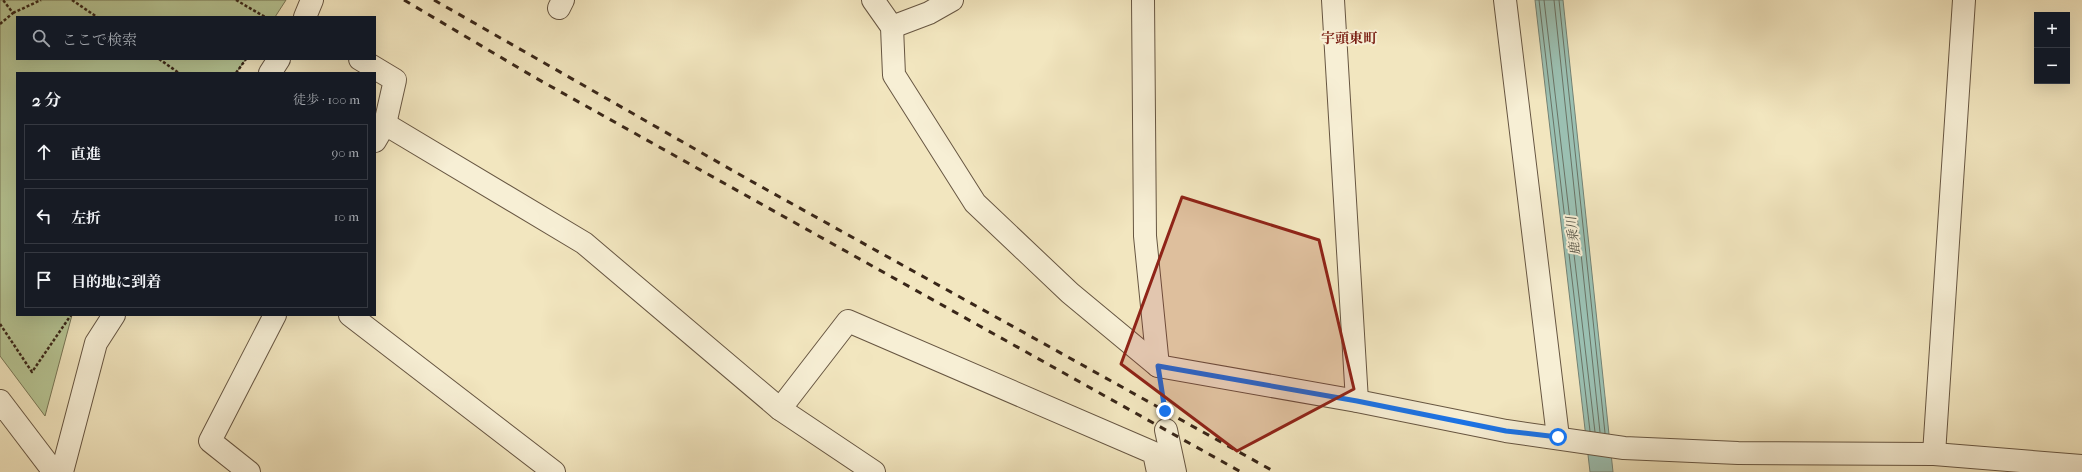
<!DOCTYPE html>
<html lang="ja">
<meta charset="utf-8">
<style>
body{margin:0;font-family:"IM FELL French Canon","Noto Serif JP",serif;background:#20242c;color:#f1f3f6}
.controls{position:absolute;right:12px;top:12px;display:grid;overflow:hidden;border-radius:0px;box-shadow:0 4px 16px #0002}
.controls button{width:36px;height:36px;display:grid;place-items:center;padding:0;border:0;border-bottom:1px solid #363941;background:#171b24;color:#f1f3f6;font:20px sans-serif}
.stop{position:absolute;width:12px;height:12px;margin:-9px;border:3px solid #1a73e8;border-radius:50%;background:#fff}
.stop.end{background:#1a73e8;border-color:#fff;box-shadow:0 1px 4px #0008}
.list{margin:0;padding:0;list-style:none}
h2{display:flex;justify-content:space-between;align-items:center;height:52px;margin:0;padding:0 16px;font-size:17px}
h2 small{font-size:13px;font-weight:400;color:#9ea1a6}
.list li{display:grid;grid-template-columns:26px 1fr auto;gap:12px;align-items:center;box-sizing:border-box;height:56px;margin:0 8px 8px;padding:0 8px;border:1px solid #363941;border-radius:0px}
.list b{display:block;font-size:15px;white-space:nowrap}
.list em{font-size:13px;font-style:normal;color:#9ea1a6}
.icon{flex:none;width:22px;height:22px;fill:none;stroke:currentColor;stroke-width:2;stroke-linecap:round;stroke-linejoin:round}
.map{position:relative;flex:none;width:2082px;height:472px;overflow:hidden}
.search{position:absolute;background:#171b24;box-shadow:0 4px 16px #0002;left:16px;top:16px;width:360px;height:44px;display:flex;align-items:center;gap:10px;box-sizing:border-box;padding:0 14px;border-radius:0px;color:#9ea1a6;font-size:15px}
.panel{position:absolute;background:#171b24;box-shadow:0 4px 16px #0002;left:16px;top:72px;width:360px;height:244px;border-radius:0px}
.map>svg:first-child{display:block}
.green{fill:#b7c695;stroke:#787656}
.water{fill:#9bc0b2;stroke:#748274}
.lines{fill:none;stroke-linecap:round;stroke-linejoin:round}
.shore{stroke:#6a7365;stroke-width:1}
.minor-casing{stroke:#675642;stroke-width:24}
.path{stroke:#392618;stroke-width:2.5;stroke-dasharray:3 2;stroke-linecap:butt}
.minor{stroke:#f7efd5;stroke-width:22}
.rail{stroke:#392618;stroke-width:3;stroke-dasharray:7 7;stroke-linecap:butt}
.route{stroke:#1a73e8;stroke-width:5}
.marked{fill:#8f2418;fill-opacity:0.2;stroke:#8f2418;stroke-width:3;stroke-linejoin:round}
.labels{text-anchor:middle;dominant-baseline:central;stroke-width:4;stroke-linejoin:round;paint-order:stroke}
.water-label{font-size:13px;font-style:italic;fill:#565446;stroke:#f7efd5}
.quarter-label{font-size:14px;font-weight:bold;fill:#7a1f14;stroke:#f7efd5}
</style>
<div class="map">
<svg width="2082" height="472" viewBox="0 0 2082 472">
<rect width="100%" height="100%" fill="#f2e6bf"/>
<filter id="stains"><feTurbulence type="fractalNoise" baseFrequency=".005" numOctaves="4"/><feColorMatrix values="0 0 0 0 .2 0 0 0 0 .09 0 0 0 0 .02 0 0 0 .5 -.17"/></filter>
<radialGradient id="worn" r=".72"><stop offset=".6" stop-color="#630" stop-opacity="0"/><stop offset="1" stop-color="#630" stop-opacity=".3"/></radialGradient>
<!-- green -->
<path class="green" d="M0,0H286L275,17H17V59H246L236,73H17V315H72L45,416L0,356Z"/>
<!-- water -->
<path class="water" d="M1535,0H1563L1613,472H1590Z"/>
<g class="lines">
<!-- shore -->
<g class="shore">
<path d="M1539,0L1590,431"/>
<path d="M1544,0L1595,432"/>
<path d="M1554,0L1600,432"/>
<path d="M1559,0L1605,433"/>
</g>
<defs>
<g id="minor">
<path d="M873,0L892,27L894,75L975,203L1070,293L1158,366L1357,401L1506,431L1624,448L1738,453L1934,454L2082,466"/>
<path d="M1143,0L1145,236L1158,366"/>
<path d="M1333,0L1357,401"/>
<path d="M1505,0L1558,437"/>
<path d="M559,8L563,0"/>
<path d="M305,17L312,0"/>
<path d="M892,27L929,13L952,0"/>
<path d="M360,59L395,80L385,124"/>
<path d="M270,73L279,59"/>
<path d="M375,141L385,124L584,243L780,409L874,472"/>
<path d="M350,315L554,472"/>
<path d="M0,401L54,472"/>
<path d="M780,409L848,321L1154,453L1158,472"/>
<path d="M1166,430L1175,472"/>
<path d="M1934,454L1964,0"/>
<path d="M62,472L96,343L114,315"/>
<path d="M249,472L210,441L275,315"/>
</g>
</defs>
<!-- minor casing -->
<use href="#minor" class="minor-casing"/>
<!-- path -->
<g class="path">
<path d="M72,0L97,17"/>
<path d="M236,0L265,17"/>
<path d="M13,13L41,0"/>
<path d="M0,24L13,13L3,0"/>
<path d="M159,59L179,73"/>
<path d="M236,73L246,59"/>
<path d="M0,324L32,372L71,315"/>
<path d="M1162,394L1164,405"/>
</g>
<!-- minor -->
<use href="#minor" class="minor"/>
<!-- rail -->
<g class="rail">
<path d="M404,0L534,77L1241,472"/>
<path d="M434,0L751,181L1275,472"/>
</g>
</g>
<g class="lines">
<!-- route -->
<path class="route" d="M1165,411L1158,366L1357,401L1506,431L1558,437"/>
</g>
<!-- marked area -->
<path class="marked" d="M1182,197L1319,240L1354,389L1237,451L1121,364Z"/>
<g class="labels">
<!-- water labels -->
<g class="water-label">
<text transform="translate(1573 236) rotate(-97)">鹿乗川</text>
</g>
<!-- quarter labels -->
<g class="quarter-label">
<text x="1349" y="38">宇頭東町</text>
</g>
</g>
<rect width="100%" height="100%" filter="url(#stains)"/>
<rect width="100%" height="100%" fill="url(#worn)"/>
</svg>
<div class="controls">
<button>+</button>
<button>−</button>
</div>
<div class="stop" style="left:1558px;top:437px"></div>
<div class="stop end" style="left:1165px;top:411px"></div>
<div class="search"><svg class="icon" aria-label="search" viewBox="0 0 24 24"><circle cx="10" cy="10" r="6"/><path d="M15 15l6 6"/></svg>ここで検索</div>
<section class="panel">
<h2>2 分<small>徒歩 · 100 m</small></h2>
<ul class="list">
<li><svg class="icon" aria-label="ahead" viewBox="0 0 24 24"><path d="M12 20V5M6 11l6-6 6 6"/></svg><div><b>直進</b></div><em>90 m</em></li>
<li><svg class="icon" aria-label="left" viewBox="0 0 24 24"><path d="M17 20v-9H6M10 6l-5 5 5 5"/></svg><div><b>左折</b></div><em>10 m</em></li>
<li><svg class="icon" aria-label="arrive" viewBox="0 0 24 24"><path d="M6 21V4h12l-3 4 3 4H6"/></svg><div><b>目的地に到着</b></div></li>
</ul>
</section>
</div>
